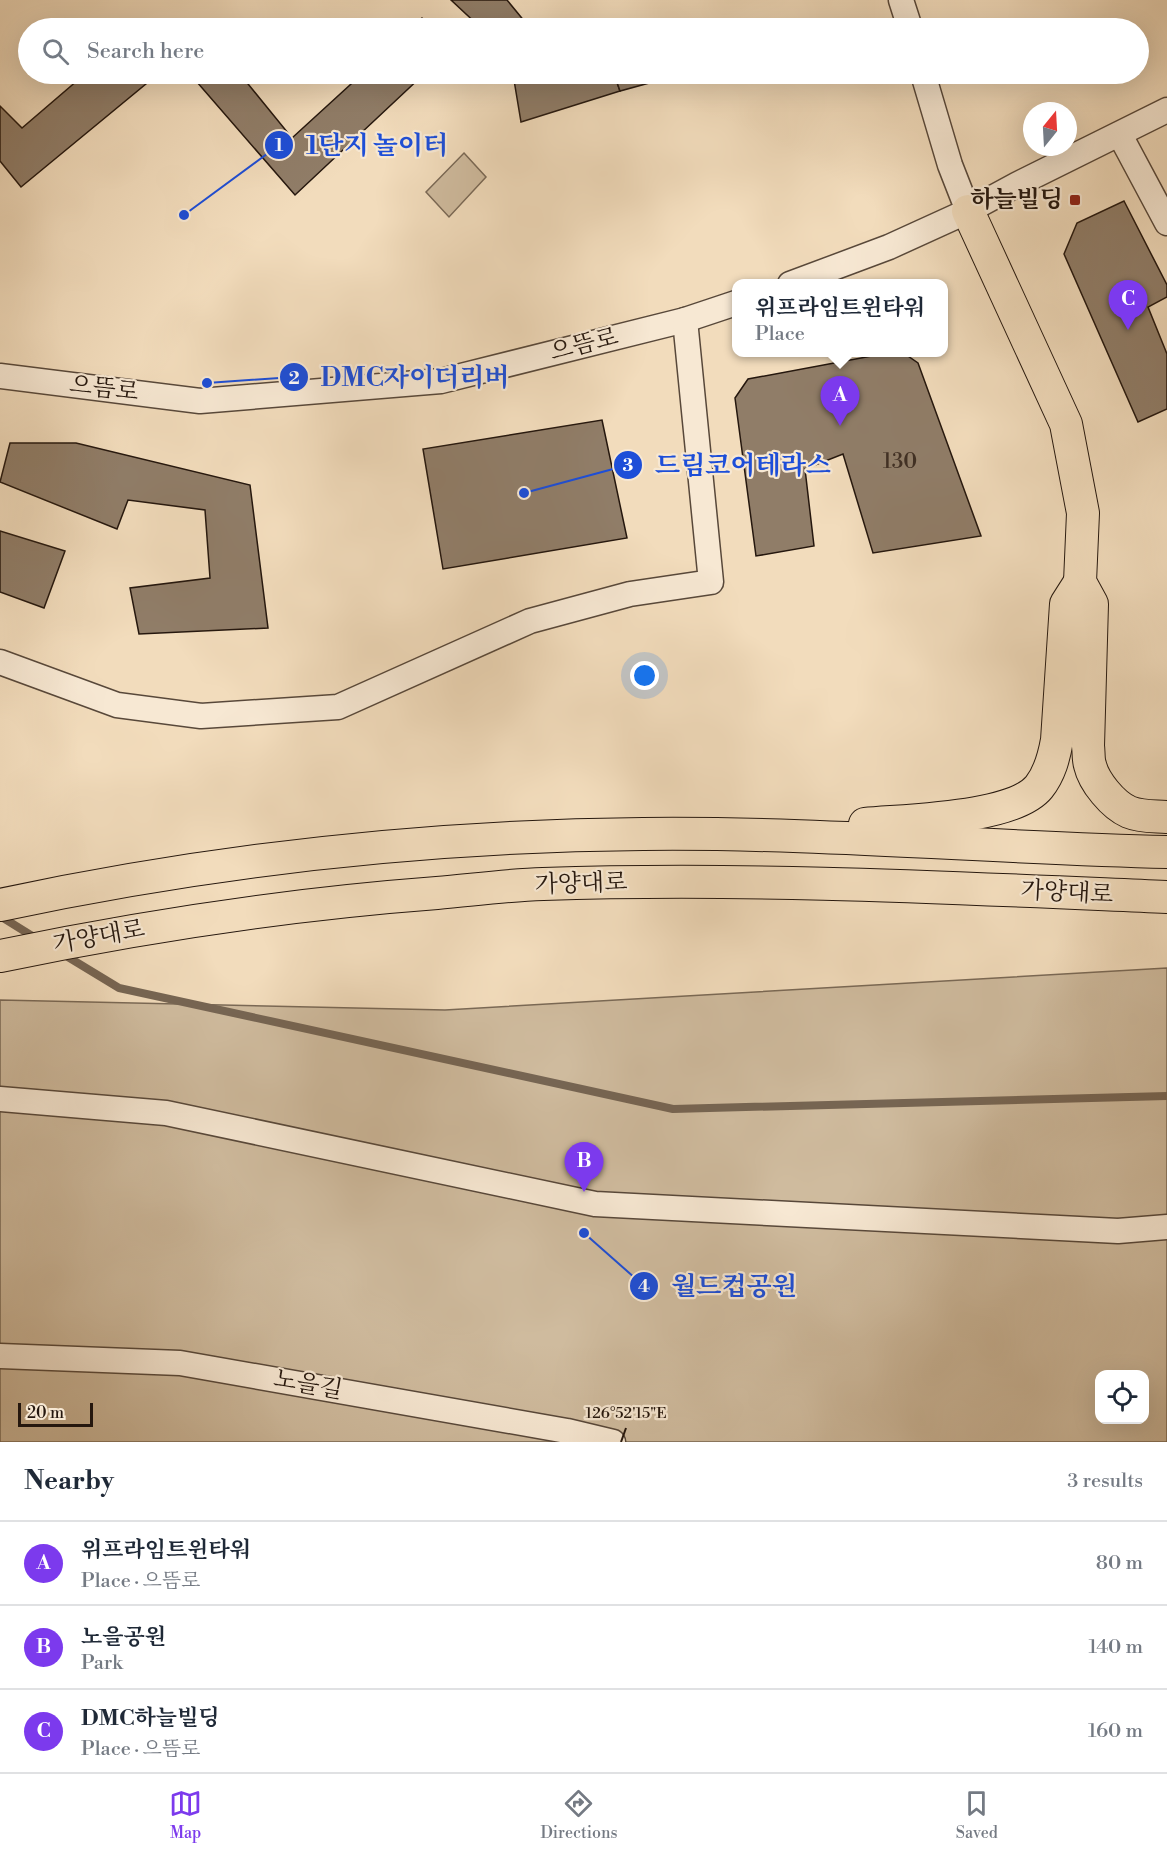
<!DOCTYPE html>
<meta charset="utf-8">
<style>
body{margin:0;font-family:"Libre Bodoni","Noto Serif KR",serif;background:#f2f2f3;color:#1f2937}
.controls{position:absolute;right:18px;bottom:18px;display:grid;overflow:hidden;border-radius:12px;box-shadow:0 6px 24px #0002}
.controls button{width:54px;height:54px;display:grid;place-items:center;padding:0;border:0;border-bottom:2px solid #e0e1e3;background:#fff;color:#1f2937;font:30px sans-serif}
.compass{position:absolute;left:1023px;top:102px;width:54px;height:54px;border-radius:50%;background:#fff;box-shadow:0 6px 24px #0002;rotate:18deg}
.scale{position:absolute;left:18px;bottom:15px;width:75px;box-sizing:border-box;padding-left:6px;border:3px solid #25170e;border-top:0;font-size:16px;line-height:21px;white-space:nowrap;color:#25170e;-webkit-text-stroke:4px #f7e8d3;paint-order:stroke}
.you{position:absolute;left:645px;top:676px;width:21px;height:21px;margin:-15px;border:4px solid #fff;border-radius:50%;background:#1a73e8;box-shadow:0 0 0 9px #1a73e833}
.badge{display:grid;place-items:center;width:39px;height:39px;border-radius:50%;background:#7c3aed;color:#fff;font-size:20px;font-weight:700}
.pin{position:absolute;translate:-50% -50px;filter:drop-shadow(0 2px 3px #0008)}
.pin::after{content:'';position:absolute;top:32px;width:21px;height:18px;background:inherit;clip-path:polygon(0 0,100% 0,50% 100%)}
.popup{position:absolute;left:732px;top:279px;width:216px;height:78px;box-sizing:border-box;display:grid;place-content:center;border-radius:12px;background:#fff;filter:drop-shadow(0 2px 4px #0005);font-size:20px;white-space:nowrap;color:#747a83}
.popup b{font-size:22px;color:#1f2937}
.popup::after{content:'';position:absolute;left:50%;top:100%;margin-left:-12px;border:12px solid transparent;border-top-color:#fff}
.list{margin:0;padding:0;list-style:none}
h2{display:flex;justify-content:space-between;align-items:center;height:78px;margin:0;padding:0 24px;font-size:26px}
h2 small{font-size:20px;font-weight:400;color:#747a83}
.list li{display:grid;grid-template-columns:39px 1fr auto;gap:18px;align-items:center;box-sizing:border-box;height:84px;padding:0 24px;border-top:2px solid #e0e1e3}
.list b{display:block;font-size:22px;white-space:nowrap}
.list p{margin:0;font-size:20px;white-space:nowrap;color:#747a83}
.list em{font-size:20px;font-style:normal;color:#747a83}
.icon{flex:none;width:33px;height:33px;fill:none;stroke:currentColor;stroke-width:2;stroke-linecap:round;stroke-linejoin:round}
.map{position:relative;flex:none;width:1167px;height:1442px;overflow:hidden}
.search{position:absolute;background:#fff;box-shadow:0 6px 24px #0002;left:18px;right:18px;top:18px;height:66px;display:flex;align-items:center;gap:15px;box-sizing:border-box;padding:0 21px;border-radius:33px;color:#747a83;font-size:22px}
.sheet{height:330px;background:#fff}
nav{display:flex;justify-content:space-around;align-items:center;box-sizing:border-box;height:84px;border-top:2px solid #e0e1e3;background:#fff;font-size:16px;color:#747a83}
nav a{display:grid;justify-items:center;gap:3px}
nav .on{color:#7c3aed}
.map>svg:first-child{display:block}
.green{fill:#cfbb9e;stroke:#7a6956;stroke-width:1.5;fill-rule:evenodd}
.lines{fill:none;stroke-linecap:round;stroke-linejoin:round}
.stream{stroke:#766553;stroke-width:8}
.building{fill:#907d68;stroke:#25170e;stroke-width:1.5}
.minor-casing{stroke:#58483a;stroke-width:27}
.major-casing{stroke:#25170e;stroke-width:34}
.minor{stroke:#f7e8d3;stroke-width:24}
.major{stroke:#f2dcbc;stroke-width:32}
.ticks{fill:none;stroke:#25170e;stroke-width:2}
.poi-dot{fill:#8f2418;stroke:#f7e8d3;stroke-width:2}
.labels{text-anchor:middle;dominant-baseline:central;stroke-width:4.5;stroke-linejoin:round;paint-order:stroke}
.number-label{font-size:21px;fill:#403024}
.poi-label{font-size:24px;font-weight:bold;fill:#25170e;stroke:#f7e8d3;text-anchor:end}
.street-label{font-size:24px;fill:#25170e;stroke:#f7e8d3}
.ticks-label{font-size:15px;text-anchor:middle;fill:#25170e;stroke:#f7e8d3;stroke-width:4.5;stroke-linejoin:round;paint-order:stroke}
.leader{fill:none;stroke:#1d4ed8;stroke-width:2}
.callout-dot{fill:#1d4ed8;stroke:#f7e8d3;stroke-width:2}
.mark-label{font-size:18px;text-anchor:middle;font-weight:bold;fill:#fff}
.callout-label{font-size:26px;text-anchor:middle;font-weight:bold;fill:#1d4ed8;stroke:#f7e8d3;stroke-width:4.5;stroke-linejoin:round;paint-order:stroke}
</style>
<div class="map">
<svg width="1167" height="1442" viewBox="0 0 1167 1442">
<rect width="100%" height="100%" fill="#f2dcbc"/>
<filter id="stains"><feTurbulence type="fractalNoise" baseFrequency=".00333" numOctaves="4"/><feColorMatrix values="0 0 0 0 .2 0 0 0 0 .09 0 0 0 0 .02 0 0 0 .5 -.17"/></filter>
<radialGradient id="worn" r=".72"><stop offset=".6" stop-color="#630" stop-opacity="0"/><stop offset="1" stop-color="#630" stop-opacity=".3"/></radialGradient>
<!-- green -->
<g class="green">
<path d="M464,153L486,177L449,217L426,192Z"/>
<path d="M1167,968V1442H0V1000L445,1010ZM1100,1374H1144V1420H1100Z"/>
</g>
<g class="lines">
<!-- stream -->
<g class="stream">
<path d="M0,916L37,939"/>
<path d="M63,954L119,988L673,1109L1167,1096"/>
</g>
</g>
<!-- building -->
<g class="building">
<path d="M451,0H507L530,28H481Z"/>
<path d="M422,18L434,28H412Z"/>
<path d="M144,22L150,28H137Z"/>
<path d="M708,22L709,28H687Z"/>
<path d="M85,74H158L21,187L0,161V106L22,128Z"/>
<path d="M190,74H240L292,138L362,74H424L295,195Z"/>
<path d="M513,74H614L620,91L521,122Z"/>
<path d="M614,74H682L620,91Z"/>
<path d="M1124,201L1167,285V297L1148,307L1167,354V409L1138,422L1064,254L1077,223Z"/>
<path d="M893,352H902L918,363L981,536L873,553L843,454L805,469L814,546L756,556L735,398L748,379Z"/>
<path d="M602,420L627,538L443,569L423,449Z"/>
<path d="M10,443H76L250,485L268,628L139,634L130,588L210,578L205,510L128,500L117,529L0,482Z"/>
<path d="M0,531L65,551L44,608L0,592Z"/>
</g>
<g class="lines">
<defs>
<g id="minor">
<path d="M901,0L910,28"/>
<path d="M923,74L950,165L968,211"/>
<path d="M1120,135L1167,223"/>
<path d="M790,284L889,247L968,211L1016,185L1167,110"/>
<path d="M0,376L200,401L441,381L685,320L736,303"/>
<path d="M0,662L117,705L201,716L338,707L530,621L630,594L711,582L685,320"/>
<path d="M0,1099L166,1113L595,1204L1118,1231L1167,1227"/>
<path d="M0,1356L180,1363L567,1431L613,1442"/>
</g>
<g id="major">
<path d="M968,211L1066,424L1083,513L1080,582L1092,604L1088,746C1089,752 1088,759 1090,765C1094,782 1113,805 1129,812C1141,817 1154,816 1167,817"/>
<path d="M865,824C905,820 1013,819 1039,787C1050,773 1054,757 1057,740L1066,604L1080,582"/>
<path d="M0,905C211,860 428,836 643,834C818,832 992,848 1167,852"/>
<path d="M0,956C145,926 290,904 437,893C472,890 508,885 543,884C751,877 959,888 1167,897"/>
</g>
</defs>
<!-- minor casing -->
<use href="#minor" class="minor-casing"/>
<!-- major casing -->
<use href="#major" class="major-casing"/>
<!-- minor -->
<use href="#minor" class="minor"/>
<!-- major -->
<use href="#major" class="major"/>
</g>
<!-- ticks -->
<path class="ticks" d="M621,1442L626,1428"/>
<!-- markers -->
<rect class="poi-dot" x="1069" y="194" width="12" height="12" rx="3"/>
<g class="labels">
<!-- number labels -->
<g class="number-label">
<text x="900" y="462">130</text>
</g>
<!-- poi labels -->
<g class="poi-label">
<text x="1063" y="200">하늘빌딩</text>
</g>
<!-- street labels -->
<g class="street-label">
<text transform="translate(584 345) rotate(-14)">으뜸로</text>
<text transform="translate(104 389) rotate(7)">으뜸로</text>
<text transform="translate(581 884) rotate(-2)">가양대로</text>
<text transform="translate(1067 893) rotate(3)">가양대로</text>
<text transform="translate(99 937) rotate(-10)">가양대로</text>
<text transform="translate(308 1385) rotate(10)">노을길</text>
</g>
</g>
<g class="ticks-label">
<text x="626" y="1418">126°52'15"E</text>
</g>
<!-- callouts -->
<path class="leader" d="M184 215L279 145M207 383L294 377M524 493L628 465M584 1233L644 1286"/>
<g class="callout-dot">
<circle cx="184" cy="215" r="6"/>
<circle cx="207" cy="383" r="6"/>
<circle cx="524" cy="493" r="6"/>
<circle cx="584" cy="1233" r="6"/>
<circle cx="279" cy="145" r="15"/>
<circle cx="294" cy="377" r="15"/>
<circle cx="628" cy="465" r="15"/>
<circle cx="644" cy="1286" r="15"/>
</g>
<g class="mark-label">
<text x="279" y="151">1</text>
<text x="294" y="384">2</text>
<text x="628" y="471">3</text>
<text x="644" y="1292">4</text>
</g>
<g class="callout-label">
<text x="377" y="154">1단지 놀이터</text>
<text x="415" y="386">DMC자이더리버</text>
<text x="743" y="474">드림코어테라스</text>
<text x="734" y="1295">월드컵공원</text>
</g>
<rect width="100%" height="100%" filter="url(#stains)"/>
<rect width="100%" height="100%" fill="url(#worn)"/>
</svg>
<div class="controls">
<button><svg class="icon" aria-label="locate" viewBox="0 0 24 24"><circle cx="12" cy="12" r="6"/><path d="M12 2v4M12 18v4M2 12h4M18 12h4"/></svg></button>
</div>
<svg class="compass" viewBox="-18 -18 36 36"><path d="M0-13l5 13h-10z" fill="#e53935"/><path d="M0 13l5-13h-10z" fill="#747a83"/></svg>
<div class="scale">20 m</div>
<div class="you"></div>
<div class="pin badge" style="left:840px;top:426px">A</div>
<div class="popup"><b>위프라임트윈타워</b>Place</div>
<div class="pin badge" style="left:584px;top:1192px">B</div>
<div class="pin badge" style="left:1128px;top:330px">C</div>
<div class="search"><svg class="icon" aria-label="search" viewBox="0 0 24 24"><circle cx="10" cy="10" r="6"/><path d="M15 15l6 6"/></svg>Search here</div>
</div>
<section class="sheet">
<h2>Nearby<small>3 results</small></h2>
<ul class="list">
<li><span class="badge">A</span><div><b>위프라임트윈타워</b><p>Place · 으뜸로</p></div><em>80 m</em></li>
<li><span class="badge">B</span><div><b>노을공원</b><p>Park</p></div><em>140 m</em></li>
<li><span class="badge">C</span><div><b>DMC하늘빌딩</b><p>Place · 으뜸로</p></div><em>160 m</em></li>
</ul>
</section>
<nav>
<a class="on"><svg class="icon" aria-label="map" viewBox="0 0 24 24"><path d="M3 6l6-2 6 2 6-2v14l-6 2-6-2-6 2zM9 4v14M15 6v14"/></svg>Map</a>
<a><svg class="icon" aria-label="directions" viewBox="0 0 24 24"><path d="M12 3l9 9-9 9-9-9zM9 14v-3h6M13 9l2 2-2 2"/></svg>Directions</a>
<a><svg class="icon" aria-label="saved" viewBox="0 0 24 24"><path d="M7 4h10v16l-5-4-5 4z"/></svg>Saved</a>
</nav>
